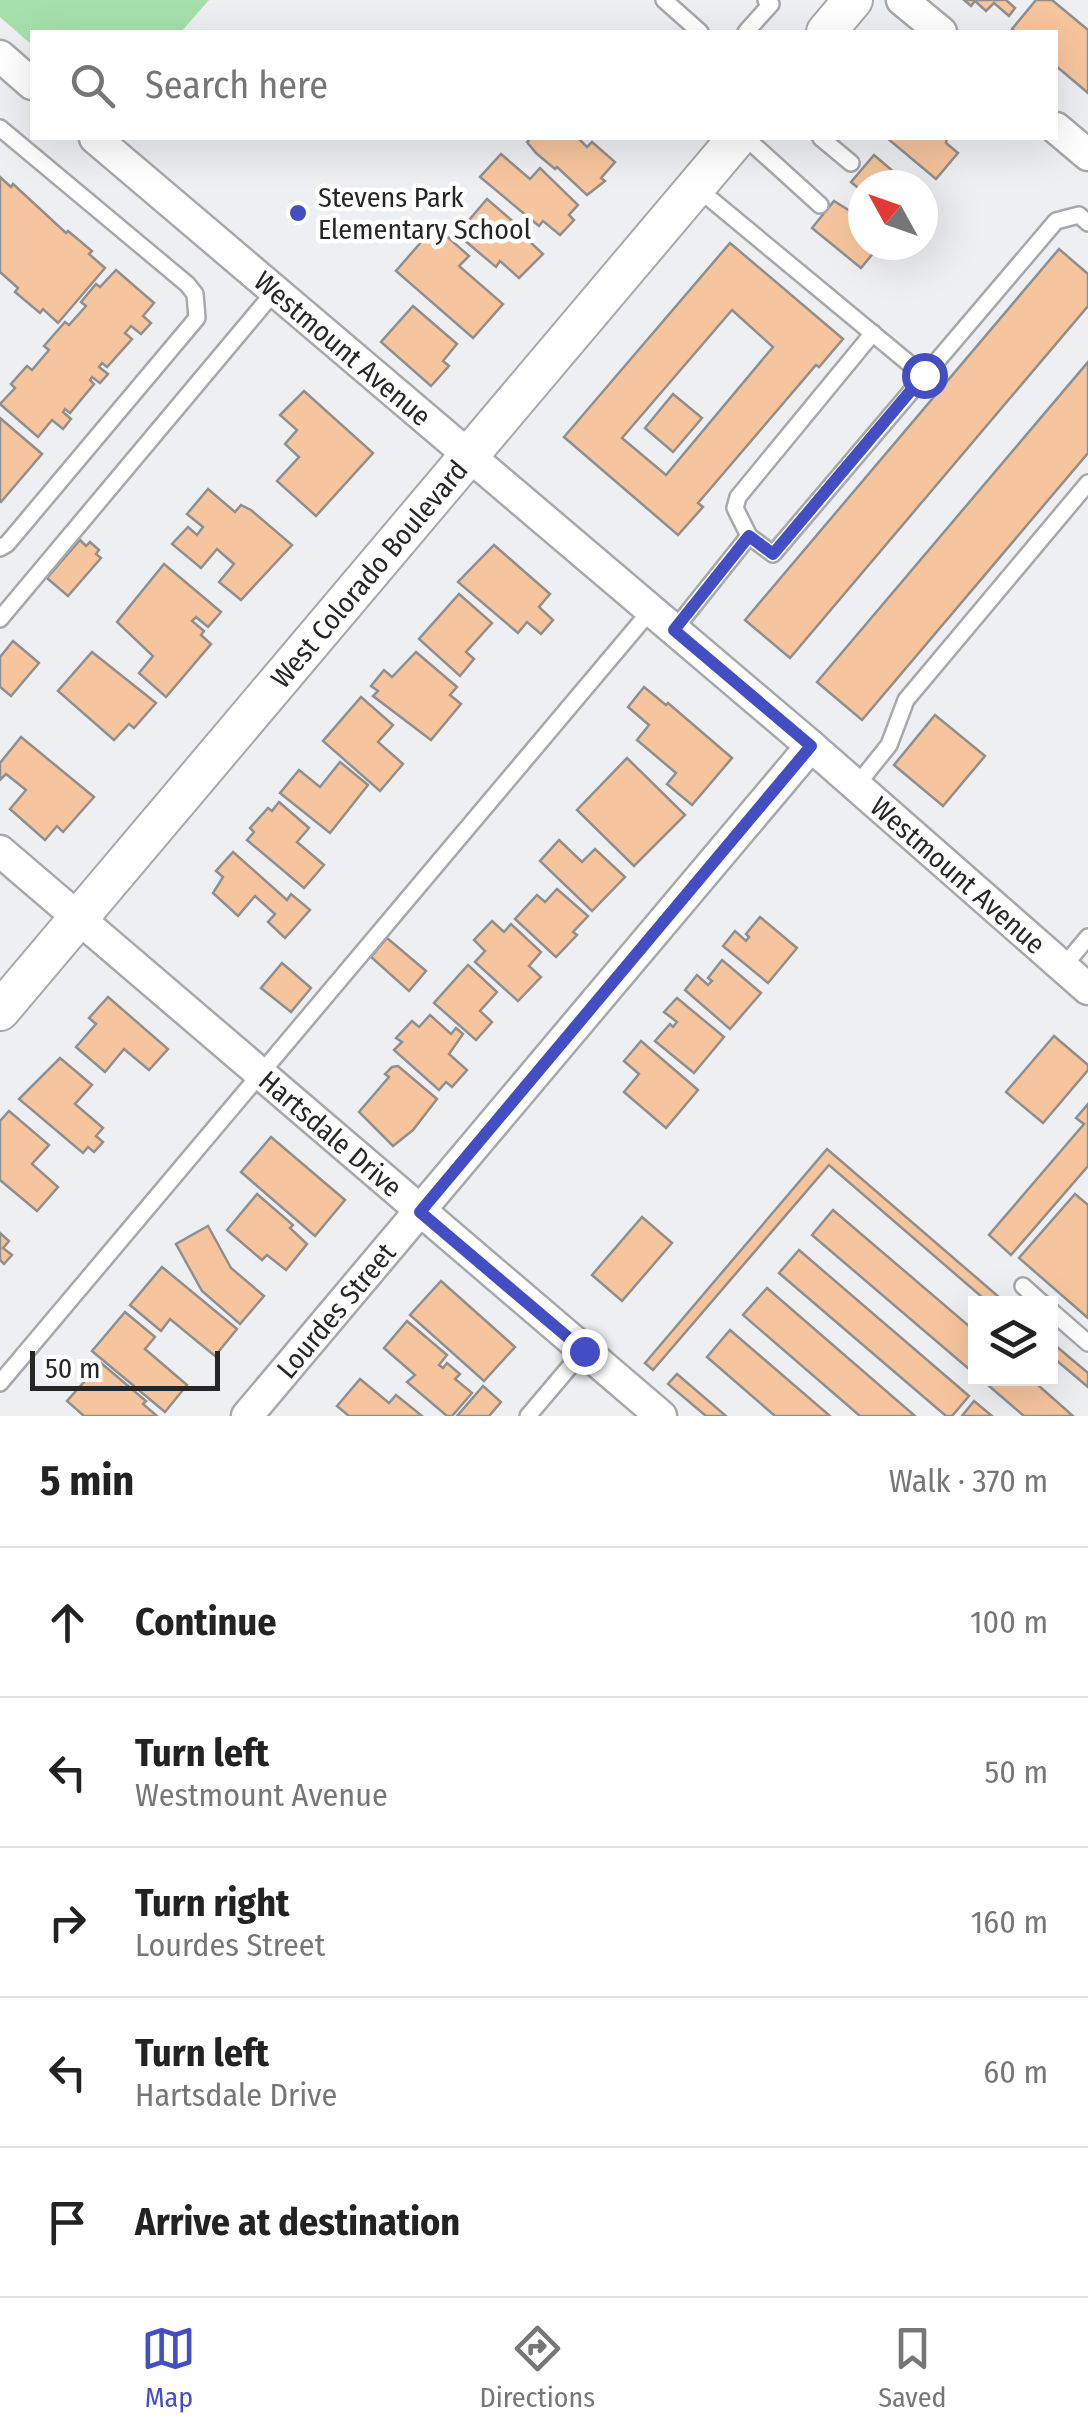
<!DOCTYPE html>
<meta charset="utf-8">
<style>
body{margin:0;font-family:"Fira Sans Condensed",sans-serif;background:#f6f6f6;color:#222}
.controls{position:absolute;right:30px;bottom:30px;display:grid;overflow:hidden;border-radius:0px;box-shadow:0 10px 40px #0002}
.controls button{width:90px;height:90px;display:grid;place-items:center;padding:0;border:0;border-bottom:2px solid #e0e0e0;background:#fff;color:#222;font:50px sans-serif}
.compass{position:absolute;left:848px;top:170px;width:90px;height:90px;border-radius:50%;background:#fff;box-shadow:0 10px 40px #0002;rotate:310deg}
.scale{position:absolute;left:30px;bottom:25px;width:190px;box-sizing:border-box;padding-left:10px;border:5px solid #262627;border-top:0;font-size:28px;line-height:35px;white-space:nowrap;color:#262627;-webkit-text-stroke:8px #fff;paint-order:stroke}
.stop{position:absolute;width:30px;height:30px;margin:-22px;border:8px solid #434ec2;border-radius:50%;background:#fff}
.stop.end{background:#434ec2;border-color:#fff;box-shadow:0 2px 10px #0008}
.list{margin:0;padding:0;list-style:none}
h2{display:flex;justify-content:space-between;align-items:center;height:130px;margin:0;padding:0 40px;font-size:42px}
h2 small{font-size:32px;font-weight:400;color:#767676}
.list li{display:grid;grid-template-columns:65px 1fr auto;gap:30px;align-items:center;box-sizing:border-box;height:150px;padding:0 40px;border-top:2px solid #e0e0e0}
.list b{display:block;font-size:38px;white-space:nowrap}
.list p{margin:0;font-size:32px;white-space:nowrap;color:#767676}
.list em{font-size:32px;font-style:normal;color:#767676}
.icon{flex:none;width:55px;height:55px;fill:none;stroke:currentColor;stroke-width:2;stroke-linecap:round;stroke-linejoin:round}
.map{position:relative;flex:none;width:1088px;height:1416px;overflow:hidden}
.search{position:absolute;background:#fff;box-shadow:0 10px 40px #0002;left:30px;right:30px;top:30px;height:110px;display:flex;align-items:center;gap:25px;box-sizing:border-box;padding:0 35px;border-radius:0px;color:#767676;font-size:38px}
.sheet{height:880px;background:#fff}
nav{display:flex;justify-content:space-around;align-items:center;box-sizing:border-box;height:140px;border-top:2px solid #e0e0e0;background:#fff;font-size:28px;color:#767676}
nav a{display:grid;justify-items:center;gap:5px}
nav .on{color:#434ec2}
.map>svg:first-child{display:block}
.green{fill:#a5e0ab}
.building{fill:#f6c59d;stroke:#918f8d;stroke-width:2.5;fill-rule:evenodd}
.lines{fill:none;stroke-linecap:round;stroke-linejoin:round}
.service-casing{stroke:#a7a8ab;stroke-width:20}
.minor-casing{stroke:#a7a8ab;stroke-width:35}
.tertiary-casing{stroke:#a7a8ab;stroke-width:42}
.service{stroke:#fff;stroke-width:15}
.minor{stroke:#fff;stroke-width:30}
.tertiary{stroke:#fff;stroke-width:38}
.route{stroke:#434ec2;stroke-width:12}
.poi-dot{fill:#434ec2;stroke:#fff;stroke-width:4}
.labels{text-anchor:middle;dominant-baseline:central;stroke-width:9;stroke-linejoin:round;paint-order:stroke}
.poi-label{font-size:28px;fill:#262627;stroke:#fff;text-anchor:start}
.street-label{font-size:28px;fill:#262627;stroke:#fff}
</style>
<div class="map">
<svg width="1088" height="1416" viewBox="0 0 1088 1416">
<rect width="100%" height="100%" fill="#eeeff2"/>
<!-- green -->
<path class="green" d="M0,0H209L181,32H32V45L0,17Z"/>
<!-- building -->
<g class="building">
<path d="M964,0H1006L1015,8L1009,16L994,3L986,11L975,1L971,6Z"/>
<path d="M1036,0H1052L1088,30V93L1056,66V32H1015L1012,29Z"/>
<path d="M531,138H582L580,140L587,147L592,142L615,162L601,178L605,181L587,195L557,167L555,169L536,153L527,142Z"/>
<path d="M887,138H947L946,143L958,153L936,179Z"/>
<path d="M501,154L530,179L540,168L578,205L569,215L574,220L560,235L543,221L539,226L480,177Z"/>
<path d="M874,155L909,185H863V198L859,194L862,191L851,182Z"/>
<path d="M0,177L11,187L13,184L66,233L68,231L92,251L89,254L105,268L58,323L43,309L40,313L15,292L18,288L0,272Z"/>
<path d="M487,199L532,238L529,241L543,254L519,278L500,261L496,267L457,234Z"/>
<path d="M834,201L863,219V245H880L861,268L812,228Z"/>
<path d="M435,226L469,256L459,266L503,304L473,338L396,271Z"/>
<path d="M730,243L843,339L819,367L816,365L698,503L703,507L678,535L564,437ZM732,310L773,347L666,475L622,438Z"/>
<path d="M1059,249L1088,274V306L790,658L745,620Z"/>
<path d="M116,270L154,303L143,316L151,323L141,334L131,326L125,333L132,339L107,367L102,363L99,367L108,374L100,383L92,377L90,380L94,384L70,413L65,409L63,412L71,419L63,429L52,420L38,437L0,404L15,388L11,384L27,366L32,370L49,350L44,346L65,322L69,325L86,306L81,302L96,284L100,287Z"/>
<path d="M413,306L457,344L443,361L449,366L431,386L381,342Z"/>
<path d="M1088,362V453L862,720L817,682Z"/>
<path d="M304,391L373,453L316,516L277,481L299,457L285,444L297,430L280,415Z"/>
<path d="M673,394L702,418L673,452L645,428Z"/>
<path d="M0,418L42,454L1,502L0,501Z"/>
<path d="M208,489L235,512L241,505L251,510L292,545L241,600L219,582L234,564L217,549L201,568L172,544L188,527L197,535L203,527L187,514Z"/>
<path d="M80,540L86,546L90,542L99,550L96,554L101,558L68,596L47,578Z"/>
<path d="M494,545L550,594L539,607L553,620L541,634L527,622L518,633L458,582Z"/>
<path d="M164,564L221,612L208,627L196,617L192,621L204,631L201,635L211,644L166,697L139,673L153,656L117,622Z"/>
<path d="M459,594L492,623L466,652L474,659L460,676L419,639Z"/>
<path d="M13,641L39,663L11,696L0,687V657Z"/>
<path d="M92,652L156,703L134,728L129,724L114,740L58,691Z"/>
<path d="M416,652L457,687L450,695L461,704L431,740L373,696L378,691L371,686L384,670L392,677Z"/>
<path d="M644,687L666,705L668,703L732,758L692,805L667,784L676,773L637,740L649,725L628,707Z"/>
<path d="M361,697L393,725L378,742L403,764L380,791L323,741Z"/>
<path d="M935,715L985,756L943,806L894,765Z"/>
<path d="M21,737L94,797L63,832L57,826L45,840L10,809L26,790L6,774L0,780V763Z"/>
<path d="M627,758L685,815L634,866L577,810Z"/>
<path d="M340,762L368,785L330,833L280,793L299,770L320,787Z"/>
<path d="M279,802L309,828L297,842L324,865L304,888L247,840L254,832L250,828L268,808L272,811Z"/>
<path d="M559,840L582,862L595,849L625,877L592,911L540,861Z"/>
<path d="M233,852L287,900L291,894L310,910L285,938L268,922L275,914L255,896L238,916L213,893L223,877L216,871Z"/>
<path d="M557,889L588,916L573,932L577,935L556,957L515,919L537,895L545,902Z"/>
<path d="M760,917L797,948L768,983L723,946L735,931L746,941L749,937L746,934Z"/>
<path d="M492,921L504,932L511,924L541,952L529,966L541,977L518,1001L475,962L485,951L474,940Z"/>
<path d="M387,938L426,971L409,991L371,957Z"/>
<path d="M722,960L761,993L730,1029L685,990L697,975L708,985L712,981L708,978Z"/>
<path d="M282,963L311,988L291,1012L261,988Z"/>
<path d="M468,965L497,992L480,1011L492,1022L476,1040L434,1003Z"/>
<path d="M108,997L168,1049L149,1070L124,1049L105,1072L76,1047L96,1024L89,1018Z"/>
<path d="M677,998L724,1037L694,1073L655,1041L670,1024L673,1027L677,1022L664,1012Z"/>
<path d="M430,1015L451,1034L456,1028L463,1034L449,1054L467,1070L452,1087L446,1082L439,1090L394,1050L402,1042L396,1038L412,1021L419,1027Z"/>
<path d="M1054,1036L1088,1065V1070L1043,1123L1006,1092Z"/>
<path d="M641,1041L698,1090L666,1128L624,1092L639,1074L624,1061Z"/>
<path d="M60,1058L92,1085L75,1104L103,1128L96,1136L103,1142L94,1152L88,1147L83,1153L19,1099Z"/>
<path d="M398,1066L437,1099L413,1130L393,1146L359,1112L389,1077L385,1074L392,1067Z"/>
<path d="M1088,1104V1166L1011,1255L989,1235L1084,1124L1076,1118Z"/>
<path d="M9,1111L49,1145L32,1164L58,1187L37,1211L0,1180V1121Z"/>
<path d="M271,1137L345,1200L315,1236L241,1172Z"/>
<path d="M827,1149L1007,1304H990L829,1165L653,1370L645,1363Z"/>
<path d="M257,1194L293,1225L290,1228L307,1244L286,1270L267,1255L262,1260L227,1230Z"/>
<path d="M1075,1194L1088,1205V1318L1019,1258Z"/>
<path d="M833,1210L976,1332V1375L812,1235Z"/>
<path d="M642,1217L672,1243L622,1301L592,1275Z"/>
<path d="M208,1226L231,1268L264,1296L240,1324L202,1291L176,1244Z"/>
<path d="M0,1233L9,1241L3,1248L12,1255L4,1264L0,1260Z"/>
<path d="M799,1250L969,1396L952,1416H946L779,1273Z"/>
<path d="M162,1267L237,1329L215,1356L170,1319L161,1331L130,1305Z"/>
<path d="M441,1281L515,1347L484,1381L410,1315Z"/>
<path d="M767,1288L915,1416H860L743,1315Z"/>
<path d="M125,1312L155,1337L145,1349L187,1385L165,1412L92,1351Z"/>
<path d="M407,1321L447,1355L439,1365L443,1368L447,1363L460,1374L455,1379L472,1393L452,1416H447L407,1382L415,1375L384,1348Z"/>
<path d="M730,1330L830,1416H775L707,1357Z"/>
<path d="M1050,1341L1088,1373V1387L1050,1355Z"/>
<path d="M101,1363L146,1401L143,1404L157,1416H84L67,1401Z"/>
<path d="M677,1374L726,1416H706L668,1384Z"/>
<path d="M994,1378H1030L1073,1416H1024L988,1385Z"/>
<path d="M360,1379L389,1403L396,1395L422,1416H349L337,1406Z"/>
<path d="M483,1386L501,1402L489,1416H457Z"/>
<path d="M974,1401L992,1416H962Z"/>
</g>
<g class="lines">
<defs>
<g id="service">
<path d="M664,0L700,32"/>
<path d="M746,32L771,4L766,0"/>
<path d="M0,128L187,284L195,294L197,318L7,544L0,548"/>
<path d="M746,138L820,205"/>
<path d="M821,138L851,163"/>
<path d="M696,187L923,375"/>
<path d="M749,536L735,508L738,497L873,333"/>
<path d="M0,619L275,291"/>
<path d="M674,630L749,536L773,554L1056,221L1079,215L1088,223"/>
<path d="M856,786L889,745L906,700L1088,483"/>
<path d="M1063,967L1088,937"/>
<path d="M1023,1286L1043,1304"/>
<path d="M1050,1310L1088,1343"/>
<path d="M0,1383L651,610"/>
<path d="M528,1416L583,1351"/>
</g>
<g id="minor">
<path d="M902,0L941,32"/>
<path d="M0,56L32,84"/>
<path d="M1056,128L1088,155"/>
<path id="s1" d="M95,138L811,746L1088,989"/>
<path id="s2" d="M0,851L661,1416"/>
<path id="s3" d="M247,1416L811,746"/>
</g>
<g id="tertiary">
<path d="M826,32L853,0"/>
<path id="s4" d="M0,1011L737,138"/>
</g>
</defs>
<!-- service casing -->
<use href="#service" class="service-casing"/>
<!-- minor casing -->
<use href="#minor" class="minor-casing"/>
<!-- tertiary casing -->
<use href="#tertiary" class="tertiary-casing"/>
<!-- service -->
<use href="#service" class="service"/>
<!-- minor -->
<use href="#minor" class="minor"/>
<!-- tertiary -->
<use href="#tertiary" class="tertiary"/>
</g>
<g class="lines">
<!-- route -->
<path class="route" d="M584,1351L420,1212L811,746L674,630L749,536L773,554L924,375"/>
</g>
<!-- markers -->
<circle class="poi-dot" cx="298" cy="213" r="10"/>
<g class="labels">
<!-- poi labels -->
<g class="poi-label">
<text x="318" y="197">Stevens Park<tspan x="318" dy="32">Elementary School</tspan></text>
</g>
<!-- street labels -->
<g class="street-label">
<text stroke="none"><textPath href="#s1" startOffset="325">Westmount Avenue</textPath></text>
<text stroke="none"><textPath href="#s4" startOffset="572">West Colorado Boulevard</textPath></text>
<text stroke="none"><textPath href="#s1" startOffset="1135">Westmount Avenue</textPath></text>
<text stroke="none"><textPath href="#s2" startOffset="435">Hartsdale Drive</textPath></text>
<text stroke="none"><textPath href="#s3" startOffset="138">Lourdes Street</textPath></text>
</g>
</g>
</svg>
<div class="controls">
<button><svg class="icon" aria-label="layers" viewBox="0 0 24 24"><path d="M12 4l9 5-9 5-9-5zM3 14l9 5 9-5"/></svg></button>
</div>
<svg class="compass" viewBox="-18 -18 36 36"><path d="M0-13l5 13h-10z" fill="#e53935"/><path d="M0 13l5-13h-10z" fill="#767676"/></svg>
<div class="scale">50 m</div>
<div class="stop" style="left:924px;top:375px"></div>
<div class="stop end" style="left:584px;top:1351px"></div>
<div class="search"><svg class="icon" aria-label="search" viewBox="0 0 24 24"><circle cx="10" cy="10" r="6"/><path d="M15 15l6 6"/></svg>Search here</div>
</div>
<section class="sheet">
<h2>5 min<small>Walk · 370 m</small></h2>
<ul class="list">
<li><svg class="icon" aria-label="ahead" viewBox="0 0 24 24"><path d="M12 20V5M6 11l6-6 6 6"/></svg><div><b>Continue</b></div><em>100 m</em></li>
<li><svg class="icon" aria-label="left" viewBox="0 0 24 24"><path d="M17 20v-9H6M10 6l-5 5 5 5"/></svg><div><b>Turn left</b><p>Westmount Avenue</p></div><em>50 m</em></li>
<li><svg class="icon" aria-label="right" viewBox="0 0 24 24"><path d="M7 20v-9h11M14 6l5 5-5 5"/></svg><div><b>Turn right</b><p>Lourdes Street</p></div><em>160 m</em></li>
<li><svg class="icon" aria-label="left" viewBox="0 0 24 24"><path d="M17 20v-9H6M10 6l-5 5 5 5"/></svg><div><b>Turn left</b><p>Hartsdale Drive</p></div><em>60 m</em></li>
<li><svg class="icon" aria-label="arrive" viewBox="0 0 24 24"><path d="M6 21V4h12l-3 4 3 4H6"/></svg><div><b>Arrive at destination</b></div></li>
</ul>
</section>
<nav>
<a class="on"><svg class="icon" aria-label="map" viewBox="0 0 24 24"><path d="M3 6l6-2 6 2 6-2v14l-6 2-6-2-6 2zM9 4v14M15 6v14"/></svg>Map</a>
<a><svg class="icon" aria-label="directions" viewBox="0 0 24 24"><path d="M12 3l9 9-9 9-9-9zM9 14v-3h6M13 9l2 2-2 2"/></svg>Directions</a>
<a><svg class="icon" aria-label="saved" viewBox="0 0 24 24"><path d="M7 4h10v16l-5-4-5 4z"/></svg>Saved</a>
</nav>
